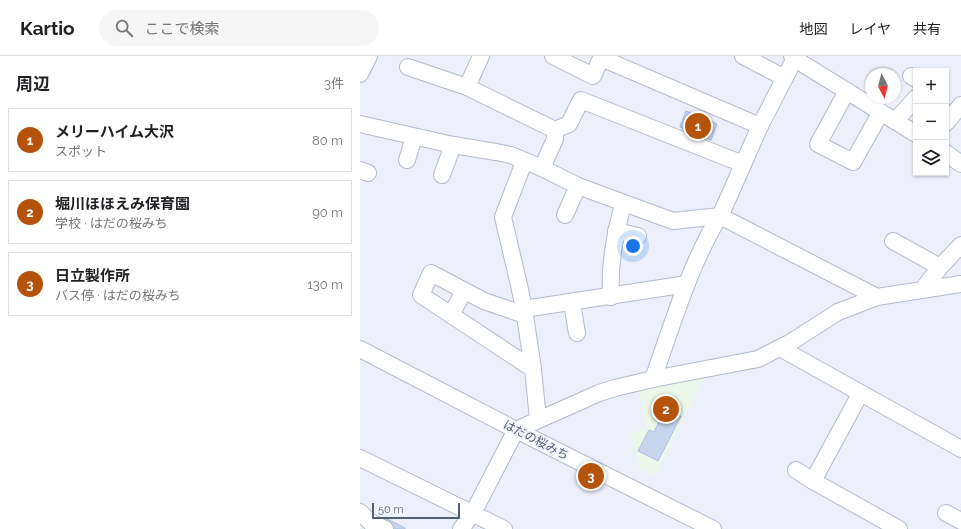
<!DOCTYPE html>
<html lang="ja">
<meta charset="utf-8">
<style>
body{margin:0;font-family:Raleway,"Noto Sans JP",sans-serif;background:#f6f6f6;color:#202124}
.controls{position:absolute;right:12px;top:12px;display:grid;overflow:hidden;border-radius:0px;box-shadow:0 1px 3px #0004}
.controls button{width:36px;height:36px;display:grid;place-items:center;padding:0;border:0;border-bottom:1px solid #e0e0e0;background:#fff;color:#202124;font:20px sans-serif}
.compass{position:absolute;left:505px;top:12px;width:36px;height:36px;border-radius:50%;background:#fff;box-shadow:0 1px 3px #0004;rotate:173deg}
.scale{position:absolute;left:12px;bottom:10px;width:88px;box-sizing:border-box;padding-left:4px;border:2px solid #515f75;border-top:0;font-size:11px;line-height:14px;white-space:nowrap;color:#515f75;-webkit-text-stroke:3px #f3f5fe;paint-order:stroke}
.you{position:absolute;left:273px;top:190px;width:14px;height:14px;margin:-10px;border:3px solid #fff;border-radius:50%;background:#1a73e8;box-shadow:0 0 0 6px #1a73e833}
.badge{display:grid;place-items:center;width:26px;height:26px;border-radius:50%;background:#b45309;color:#fff;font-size:13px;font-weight:700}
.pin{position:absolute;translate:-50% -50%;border:2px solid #fff;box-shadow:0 1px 4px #0006}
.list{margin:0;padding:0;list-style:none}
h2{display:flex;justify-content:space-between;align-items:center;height:52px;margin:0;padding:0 16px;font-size:17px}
h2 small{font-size:13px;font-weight:400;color:#757577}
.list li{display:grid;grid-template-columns:26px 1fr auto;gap:12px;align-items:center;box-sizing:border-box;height:64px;margin:0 8px 8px;padding:0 8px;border:1px solid #e0e0e0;border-radius:0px}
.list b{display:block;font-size:15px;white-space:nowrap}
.list p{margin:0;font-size:13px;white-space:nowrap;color:#757577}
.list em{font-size:13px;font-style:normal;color:#757577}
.icon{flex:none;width:22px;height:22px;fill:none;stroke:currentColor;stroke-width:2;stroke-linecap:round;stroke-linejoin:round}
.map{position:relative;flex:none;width:601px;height:473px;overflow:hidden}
header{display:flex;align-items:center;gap:24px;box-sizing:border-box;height:56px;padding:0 20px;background:#fff;border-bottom:1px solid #e0e0e0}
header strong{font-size:19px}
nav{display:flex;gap:22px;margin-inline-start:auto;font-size:14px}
.search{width:280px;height:36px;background:#f6f6f6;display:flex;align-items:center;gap:10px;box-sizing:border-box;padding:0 14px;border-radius:22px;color:#757577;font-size:15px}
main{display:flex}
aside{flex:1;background:#fff}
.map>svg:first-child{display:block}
.education{fill:#ebf8e9}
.building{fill:#c7d5ee;stroke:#a9bddf}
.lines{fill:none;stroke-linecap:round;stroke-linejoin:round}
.minor-casing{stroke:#b3bbcd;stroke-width:18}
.minor{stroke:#fff;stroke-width:16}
.labels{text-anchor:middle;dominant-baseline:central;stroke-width:3.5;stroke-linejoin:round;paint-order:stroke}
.street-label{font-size:12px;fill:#515f75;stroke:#f3f5fe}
</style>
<header>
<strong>Kartio</strong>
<div class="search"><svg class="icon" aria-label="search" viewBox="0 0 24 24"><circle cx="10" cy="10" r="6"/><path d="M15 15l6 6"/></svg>ここで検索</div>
<nav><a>地図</a><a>レイヤ</a><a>共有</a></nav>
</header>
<main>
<aside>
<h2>周辺<small>3件</small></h2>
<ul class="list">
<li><span class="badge">1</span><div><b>メリーハイム大沢</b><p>スポット</p></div><em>80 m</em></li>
<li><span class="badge">2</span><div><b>堀川ほほえみ保育園</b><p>学校 · はだの桜みち</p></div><em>90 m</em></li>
<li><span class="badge">3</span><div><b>日立製作所</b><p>バス停 · はだの桜みち</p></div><em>130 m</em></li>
</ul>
</aside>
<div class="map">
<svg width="601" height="473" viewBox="0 0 601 473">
<rect width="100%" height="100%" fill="#edeffb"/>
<!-- education -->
<path class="education" d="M345,320L295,420L279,412L270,377L287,372L278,333Z"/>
<!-- building -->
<g class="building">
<path d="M326,55L357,68L351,84L320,71Z"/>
<path d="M306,352L321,360L298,405L278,395L289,374L294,376Z"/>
<path d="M23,461L45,472V473H17Z"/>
</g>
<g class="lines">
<defs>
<g id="minor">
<path d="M193,0L233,20L241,2L400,70"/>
<path d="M383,0L425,22"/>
<path d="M432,0L435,3L556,78"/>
<path d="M48,11L107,31L195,74L209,68L221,44L383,108"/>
<path d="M0,18L9,0"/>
<path d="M551,20L556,23"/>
<path d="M107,31L121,0"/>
<path d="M487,35L458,88L493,106L521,56"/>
<path d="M536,64L556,42"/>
<path d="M586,67L601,49"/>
<path d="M0,68L93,89L136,96L151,99L182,112L218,130L313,165L360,160L517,241"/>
<path d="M586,97L601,108"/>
<path d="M47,104L54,81"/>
<path d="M164,106L143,161L159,229L164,253L173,313L178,363"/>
<path d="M182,112L195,83V74"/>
<path d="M0,114L8,117"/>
<path d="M82,119L93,89"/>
<path d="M205,159L218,130"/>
<path d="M256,175L278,180"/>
<path d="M533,185L580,211"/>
<path d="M563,233L580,211L601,189"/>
<path d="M251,241C249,209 255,179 263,148"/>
<path d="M212,247L217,277"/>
<path d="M164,253L327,228"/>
<path d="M91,259L104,235"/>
<path d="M165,259L124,245L71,217L61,239L173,313"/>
<path d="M420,292L601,393"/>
<path d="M0,293L156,374L353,473"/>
<path d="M293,323C313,267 330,207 362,156L400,70L436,0"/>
<path d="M500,338L453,425L539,473"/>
<path d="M0,402L144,473"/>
<path d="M436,414L453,425"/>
<path d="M0,456L10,466L25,473"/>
<path d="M586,457L601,465"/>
<path d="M101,473L113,457L156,374L239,337L255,332L293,323L398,303L431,286L478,256L517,241L601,228"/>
</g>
</defs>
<!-- minor casing -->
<use href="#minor" class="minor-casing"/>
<!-- minor -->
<use href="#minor" class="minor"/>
</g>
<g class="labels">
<!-- street labels -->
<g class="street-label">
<text transform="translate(176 384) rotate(27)">はだの桜みち</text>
</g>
</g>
</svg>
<div class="controls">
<button>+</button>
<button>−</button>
<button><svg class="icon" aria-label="layers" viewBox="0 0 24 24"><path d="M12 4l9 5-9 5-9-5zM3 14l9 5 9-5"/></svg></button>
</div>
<svg class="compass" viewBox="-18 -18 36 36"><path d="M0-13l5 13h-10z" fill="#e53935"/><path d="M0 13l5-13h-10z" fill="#757577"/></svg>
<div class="scale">50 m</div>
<div class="you"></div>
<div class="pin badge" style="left:338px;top:70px">1</div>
<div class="pin badge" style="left:306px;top:353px">2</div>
<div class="pin badge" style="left:231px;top:420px">3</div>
</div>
</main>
